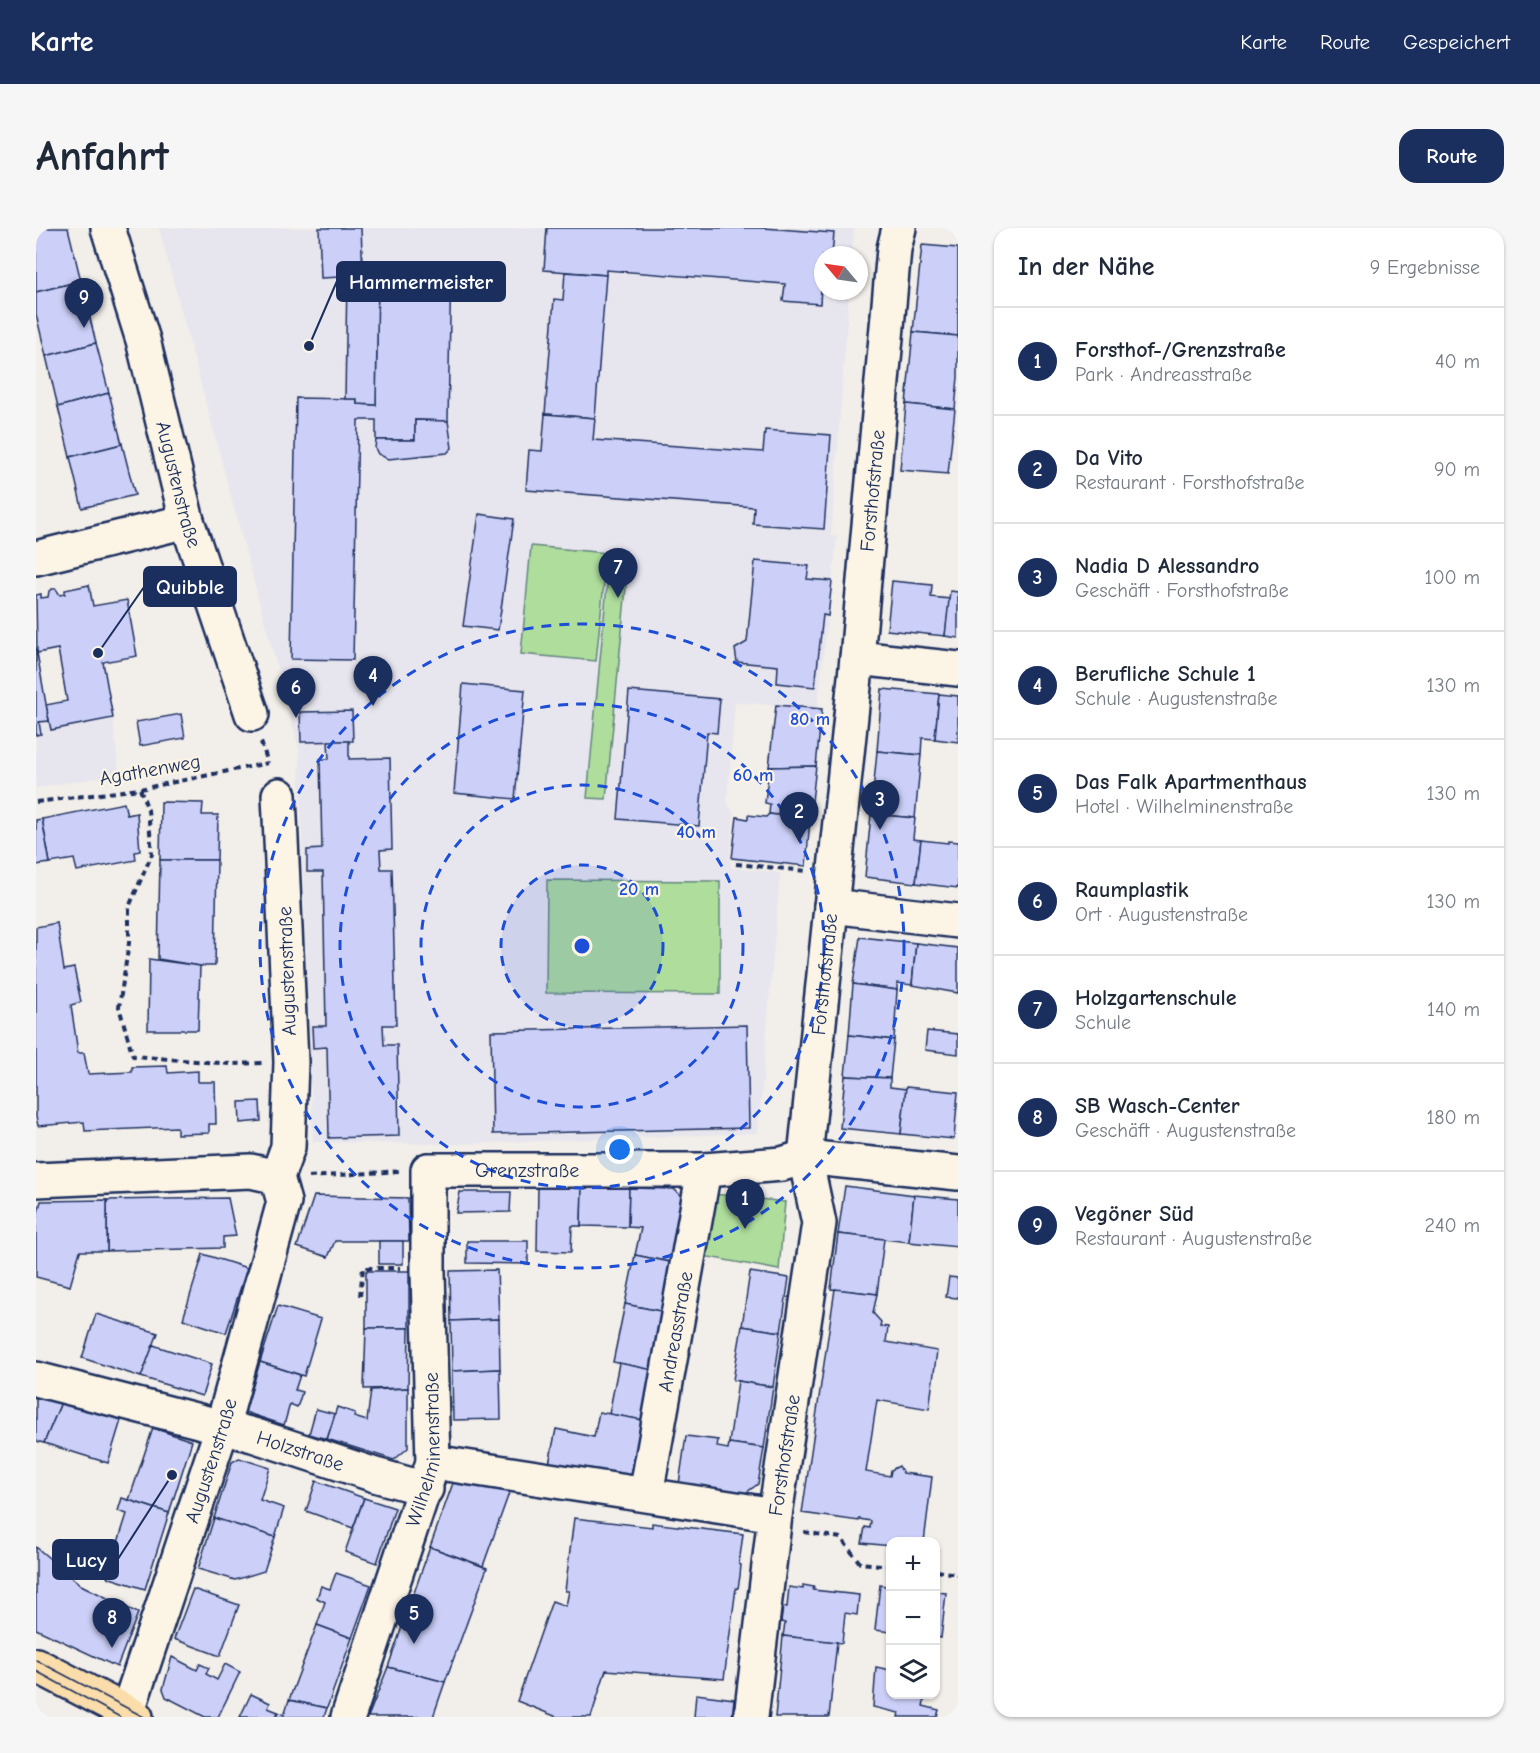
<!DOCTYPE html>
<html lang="de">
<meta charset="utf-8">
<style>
body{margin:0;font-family:"Comic Neue",sans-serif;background:#f6f6f7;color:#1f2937}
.controls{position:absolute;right:18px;bottom:18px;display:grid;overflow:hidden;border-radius:12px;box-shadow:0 2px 4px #0004}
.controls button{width:54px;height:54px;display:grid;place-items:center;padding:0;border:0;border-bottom:2px solid #e0e1e3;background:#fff;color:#1f2937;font:30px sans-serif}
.compass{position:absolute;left:778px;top:18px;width:54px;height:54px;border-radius:50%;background:#fff;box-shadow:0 2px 4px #0004;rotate:299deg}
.you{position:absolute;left:584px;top:922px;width:21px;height:21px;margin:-15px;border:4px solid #fff;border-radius:50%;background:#1a73e8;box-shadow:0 0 0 9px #1a73e833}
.badge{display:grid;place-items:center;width:39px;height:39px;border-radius:50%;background:#1b2f5e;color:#fff;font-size:20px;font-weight:700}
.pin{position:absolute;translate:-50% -50px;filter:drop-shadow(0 2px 3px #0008)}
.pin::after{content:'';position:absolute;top:32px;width:21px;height:18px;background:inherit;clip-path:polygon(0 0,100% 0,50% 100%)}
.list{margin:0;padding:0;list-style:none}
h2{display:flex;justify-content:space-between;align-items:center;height:78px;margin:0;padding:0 24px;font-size:26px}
h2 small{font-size:20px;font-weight:400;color:#747a83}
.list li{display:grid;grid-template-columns:39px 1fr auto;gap:18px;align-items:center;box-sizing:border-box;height:108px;padding:0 24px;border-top:2px solid #e0e1e3}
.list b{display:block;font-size:22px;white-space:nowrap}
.list p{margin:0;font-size:20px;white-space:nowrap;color:#747a83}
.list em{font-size:20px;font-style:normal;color:#747a83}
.icon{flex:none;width:33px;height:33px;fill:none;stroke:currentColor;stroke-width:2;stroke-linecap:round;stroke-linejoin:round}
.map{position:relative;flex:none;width:922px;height:1489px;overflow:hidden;border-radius:18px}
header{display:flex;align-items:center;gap:36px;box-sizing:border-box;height:84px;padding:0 30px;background:#1b2f5e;color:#fff}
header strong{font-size:28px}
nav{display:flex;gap:33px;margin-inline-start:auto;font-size:21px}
.intro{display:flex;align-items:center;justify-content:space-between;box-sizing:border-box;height:144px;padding:0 36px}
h1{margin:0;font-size:42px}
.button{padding:15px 27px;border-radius:18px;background:#1b2f5e;color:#fff;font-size:21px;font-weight:700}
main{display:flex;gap:36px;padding:0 36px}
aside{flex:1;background:#fff;border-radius:18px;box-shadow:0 2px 4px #0004}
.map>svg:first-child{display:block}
.built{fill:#e7e5ee}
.green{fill:#aedd9c;stroke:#64867d;stroke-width:1.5}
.building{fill:#ccd0f8;stroke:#1b2f5e;stroke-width:1.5}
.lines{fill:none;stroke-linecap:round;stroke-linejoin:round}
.minor-casing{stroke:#1b2f5e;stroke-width:38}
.major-casing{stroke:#1b2f5e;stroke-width:38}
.path{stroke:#1b2f5e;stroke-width:4;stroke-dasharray:6 4.5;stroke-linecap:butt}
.minor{stroke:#fcf5e5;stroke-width:33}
.major{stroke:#faddab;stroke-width:33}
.tram{stroke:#1b2f5e;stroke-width:1.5}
.ring{fill:none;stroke:#1d4ed8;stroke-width:3;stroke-dasharray:10 8}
.labels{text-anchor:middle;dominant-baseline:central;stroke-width:4.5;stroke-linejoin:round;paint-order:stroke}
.street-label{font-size:20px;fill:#1b2f5e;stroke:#fcf5e5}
.centre{fill:#1d4ed8;stroke:#fcf5e5;stroke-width:3}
.ring-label{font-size:18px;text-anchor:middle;font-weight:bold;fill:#1d4ed8;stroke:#fcf5e5;stroke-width:4.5;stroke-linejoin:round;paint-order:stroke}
.leader{fill:none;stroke:#1b2f5e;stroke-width:2}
.callout-dot{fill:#1b2f5e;stroke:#fcf5e5;stroke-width:2}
.callout{fill:#1b2f5e;stroke:#1b2f5e;stroke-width:2}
.callout-label{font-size:21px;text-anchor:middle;font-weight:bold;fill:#fff}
</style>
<header>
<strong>Karte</strong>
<nav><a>Karte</a><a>Route</a><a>Gespeichert</a></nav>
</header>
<div class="intro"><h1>Anfahrt</h1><a class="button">Route</a></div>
<main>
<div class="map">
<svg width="922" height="1489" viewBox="0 0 922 1489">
<rect width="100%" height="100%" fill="#f2eee9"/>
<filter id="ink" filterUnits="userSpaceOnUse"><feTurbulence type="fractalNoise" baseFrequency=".0167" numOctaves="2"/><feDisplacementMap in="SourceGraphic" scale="12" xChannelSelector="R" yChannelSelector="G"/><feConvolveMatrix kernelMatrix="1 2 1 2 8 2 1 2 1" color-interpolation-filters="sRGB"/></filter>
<g filter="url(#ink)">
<!-- built -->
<g class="built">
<path d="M123,0H818L816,27H787V63H813L795,308L801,309L781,481L699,474L691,574L698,586L694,626L695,640L744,645L722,905L418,916L277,914L263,521Z"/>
<path d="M0,419L15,502L77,490L83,546L0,560Z"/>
</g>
<!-- green -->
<g class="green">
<path d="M495,318L571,325L560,433L485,426Z"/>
<path d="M573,336L592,338L570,571L551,570Z"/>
<path d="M511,652L684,653V766L510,765Z"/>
<path d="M678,966L749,974L743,1042L667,1028Z"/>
</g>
<!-- building -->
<g class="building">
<path d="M0,0H32L45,53L0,64Z"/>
<path d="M283,0H325L327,48L285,50Z"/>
<path d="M511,0H727L798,5L796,27H787L784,76L747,73L749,56L570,42V47L508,42Z"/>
<path d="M886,17L922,20V108L877,104Z"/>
<path d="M342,36L415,37L412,193L379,192V212H340V192H322L317,432L255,431L260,170L321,171V176L340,177Z"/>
<path d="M529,44L570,47L559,190L509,186L518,71L527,72Z"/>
<path d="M327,48L342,49L340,177L321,176V171H309L311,49Z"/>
<path d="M45,53L60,115L10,128L0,86V64Z"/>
<path d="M877,104L922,108V149L919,181L870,176Z"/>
<path d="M60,115L73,165L22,179L10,128Z"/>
<path d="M73,165L86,216L34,229L22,179Z"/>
<path d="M870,176L919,181L912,246L864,242Z"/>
<path d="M509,186L559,190L557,212L727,224L729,202L795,207L788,301L717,296L718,279L490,262L493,222L506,223Z"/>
<path d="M379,192L412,193L416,220L411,225L352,231L342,226L339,220L340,212H379Z"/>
<path d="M86,216L99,267L46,280L34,229Z"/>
<path d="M443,286L478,291L462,402L427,398Z"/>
<path d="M719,333L773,338L771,351L796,353L792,388L787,387L779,459L741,455L742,438L701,434L699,421L711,414Z"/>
<path d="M856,353L896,357L895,369L914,371L909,408L851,402Z"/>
<path d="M53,357L57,378L91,372L101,428L67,434L77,490L15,502L10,477L31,473L22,421L1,425L0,367L5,366V370L12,369L13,363L16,361H20L24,367L29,366V362Z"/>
<path d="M914,363L922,364V410L909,408Z"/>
<path d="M0,419L13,493L3,494L5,506L0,507Z"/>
<path d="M427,456L489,462L479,571L418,565Z"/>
<path d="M846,461L903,466L899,511L886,510L885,527L841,523Z"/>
<path d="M593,463L684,471L681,505L671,504L663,598L582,591Z"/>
<path d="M903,466L922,468V514L899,511Z"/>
<path d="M740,477L786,481L780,538L733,539Z"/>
<path d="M316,483L317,513L265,514L264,484Z"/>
<path d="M145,486L149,510L104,518L100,494Z"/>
<path d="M292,513H313V531L354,530L356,621L344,622L345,641H356L360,797H347L348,817H361L363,908L293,910L291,819L277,820L276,798H290L287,644H271V622L286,621L284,531H293Z"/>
<path d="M841,523L885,527L879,590L835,586Z"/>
<path d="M780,538L774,591L733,586L734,576L729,575L733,539Z"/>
<path d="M125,574L167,575L166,587H182L181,632H124Z"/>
<path d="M88,575L91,587L101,585L104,623L99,624L100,632L41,643L38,631L14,635L6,591Z"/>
<path d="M733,586L774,591L770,638L696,630L701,589L712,591V587L730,589Z"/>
<path d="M835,586L879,590L877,611L885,612L880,655L829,649Z"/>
<path d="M6,591L14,635L0,637V592Z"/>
<path d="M885,612L912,615V613L922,614V660L880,655Z"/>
<path d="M124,632H181L179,738H164L122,731Z"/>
<path d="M21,695L28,742L38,740L45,774L35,777L42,825H48L52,846L96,844V839L131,838L132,845L162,843V854H179L180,896H173V905L141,906V899L49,903L48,894L2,898L0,889V699Z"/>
<path d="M824,709L880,715L876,757L861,755V762L817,756Z"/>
<path d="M880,715L922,720V765L876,757Z"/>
<path d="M113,731L164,738L162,802H112Z"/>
<path d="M817,756L861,762L858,812L813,807Z"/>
<path d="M711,797L713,900L457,906L455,803Z"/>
<path d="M891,803L922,806V826L889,822Z"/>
<path d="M813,807L858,812L854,850L809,848Z"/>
<path d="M809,848L854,850V859L870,861L865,906L804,900Z"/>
<path d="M870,859L922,864L918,911L865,906Z"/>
<path d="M224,873L225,893L204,895L203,874Z"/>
<path d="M502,958L546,959L545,998H536L535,1024L501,1023Z"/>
<path d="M809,958L878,967L873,1014L802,1006Z"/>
<path d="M546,959L593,960L592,999L545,998Z"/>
<path d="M593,960L638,961L651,974L639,1035L599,1027L605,1000L592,999Z"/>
<path d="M424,964H475L474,984L420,985Z"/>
<path d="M878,967L922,971V1019L873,1014Z"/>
<path d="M278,968L372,970L373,1013H299L292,1029L261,1019Z"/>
<path d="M192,970L200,1008L187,1009V1020L71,1023V972Z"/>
<path d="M71,972V1023H44L34,1058L0,1049V992L5,973Z"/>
<path d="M802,1006L848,1011L841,1066L795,1061Z"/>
<rect x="343" y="1013" width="24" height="23"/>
<path d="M431,1013H492V1036L431,1035Z"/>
<path d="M167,1026L211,1040L190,1105L147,1091Z"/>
<path d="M599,1027L639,1035L629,1084L589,1076Z"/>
<path d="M461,1042L463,1091L415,1093L414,1043Z"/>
<rect x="330" y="1043" width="43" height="57"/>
<path d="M714,1044L753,1050L745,1104L706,1098Z"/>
<path d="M913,1049L922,1050V1070L910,1069Z"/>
<path d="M799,1061L841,1066L837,1085L845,1094L844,1098L852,1099L850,1114L901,1123L893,1181L841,1172L830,1244L854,1248L855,1242L863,1238L867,1245L896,1249L888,1314H855V1318L826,1315L829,1299L834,1300L835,1293L823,1291V1293L766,1285Z"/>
<path d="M589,1076L629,1084L617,1142L577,1134Z"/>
<path d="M242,1078L285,1091L268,1148L224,1134Z"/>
<path d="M60,1086L122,1105L105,1149L46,1130Z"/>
<path d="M463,1091L464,1141L416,1143L415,1093Z"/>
<path d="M706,1098L745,1104L737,1159L697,1152Z"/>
<path d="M330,1100H373L372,1160L328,1161Z"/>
<path d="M117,1117L176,1136L166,1168L105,1149Z"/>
<path d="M224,1134L264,1147L259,1162L266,1164L263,1174L261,1179L254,1176L248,1197L209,1184Z"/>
<path d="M583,1135L617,1142L607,1192L573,1186Z"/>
<path d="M464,1141L465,1191L417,1192L416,1143Z"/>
<path d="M702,1153L737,1159L728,1220L693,1215Z"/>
<path d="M372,1160V1220L358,1232L291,1211L301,1179L319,1185L318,1189L331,1193L335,1162Z"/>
<path d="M0,1162L27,1170L8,1215L0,1213Z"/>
<path d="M27,1170L86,1189L72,1235L8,1215Z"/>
<path d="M280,1181L299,1186L291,1211L273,1206Z"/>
<path d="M563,1184L607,1192L595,1252L513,1236L520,1201L558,1209Z"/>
<path d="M117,1200L156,1213L133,1285L93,1272Z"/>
<path d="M650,1208L682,1212L681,1219L692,1221L693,1215L728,1220L722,1256L708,1266L643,1256Z"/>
<path d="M203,1230L234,1240L224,1272L248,1280L239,1309L178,1290L196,1234Z"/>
<path d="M280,1253L328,1270L317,1300L270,1283Z"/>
<path d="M477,1254L447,1338L394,1319L417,1255Z"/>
<path d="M86,1270L133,1285L109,1361L71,1349L91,1286L82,1283Z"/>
<path d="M328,1270L359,1280L341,1335L309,1324Z"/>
<path d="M178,1290L239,1309L228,1343L199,1352L162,1341Z"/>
<path d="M538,1290L616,1299V1295L707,1306L703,1336L705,1337L704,1348L702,1360H700L688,1451L570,1442L555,1489H521L481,1473L516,1373L530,1378L533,1363H529Z"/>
<path d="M0,1319L45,1357L102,1385L81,1439L0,1401Z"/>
<path d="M394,1319L451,1340L409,1454L352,1439Z"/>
<path d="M300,1345L335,1357L316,1410L281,1397L289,1374L281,1370L285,1358L294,1361Z"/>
<path d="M767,1357L778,1359L777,1362L823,1367L821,1387L809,1385L806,1415L747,1408L749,1395L745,1394L747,1379H751L753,1359L767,1361Z"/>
<path d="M844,1357L855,1359V1404L839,1402Z"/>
<path d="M157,1361L203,1377L184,1428L138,1411Z"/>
<path d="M900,1364L910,1365L905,1410L900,1409Z"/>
<path d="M281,1397L316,1410L291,1480L253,1472Z"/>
<path d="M747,1408L801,1414L793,1489H739Z"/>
<path d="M136,1429L161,1442L164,1436L173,1440L170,1446L181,1452L189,1436L204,1444L182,1489H169L130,1469L127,1461Z"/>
<path d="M352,1439L409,1454L397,1489H332Z"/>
<path d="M840,1439L855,1442V1466H890L887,1478L903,1482L901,1489H862L863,1485L837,1479Z"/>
<path d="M215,1466L234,1475L232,1480L242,1484L240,1489H204Z"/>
<path d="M660,1466L698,1471L696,1489H658Z"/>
<path d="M253,1472L291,1480L288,1489H240L242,1484L248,1487Z"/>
</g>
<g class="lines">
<defs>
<g id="minor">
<path id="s1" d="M72,0L107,112L151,293L216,486"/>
<path d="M0,330L151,293"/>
<path d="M821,430L922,441"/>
<path d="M795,678L922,693"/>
<path d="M0,952L215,943L241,949"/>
<path id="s2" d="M0,1151L217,1207L339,1247L390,1261"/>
<path d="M397,1234L739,1287"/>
<path id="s3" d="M610,1266L668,942"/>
<path id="s4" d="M91,1485L186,1200L248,974L241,949L252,919L255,834L243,567"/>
<path id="s5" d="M312,1489L397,1234L392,1043V942H668L746,936L769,929L922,945"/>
<path id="s6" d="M715,1489L739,1287L783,995L769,929L821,430L858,21L863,0"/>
</g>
<path id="major" d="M0,1437L100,1489"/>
</defs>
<!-- minor casing -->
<use href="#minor" class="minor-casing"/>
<!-- major casing -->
<use href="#major" class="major-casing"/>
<!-- path -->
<g class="path">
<path d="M225,514L232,535"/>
<path d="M104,561L112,582L116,626L93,679V715L83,779L97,828L195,836L227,835"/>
<path d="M0,574L104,561L232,535"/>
<path d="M700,636L771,643"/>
<path d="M273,949L364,943"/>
<path d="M324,1068L327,1040H364"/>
<path d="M768,1304L805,1310L824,1335L855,1338"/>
<path d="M900,1343L922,1346"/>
</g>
<!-- minor -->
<use href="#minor" class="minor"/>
<!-- major -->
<use href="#major" class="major"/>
<!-- tram -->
<g class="tram">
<path d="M0,1432L108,1489"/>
<path d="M0,1443L84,1489"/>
</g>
</g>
</g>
<!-- distance rings -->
<circle cx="546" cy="718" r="81" fill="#1d4ed8" fill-opacity=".12"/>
<g class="ring">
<circle cx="546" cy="718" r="81"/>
<circle cx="546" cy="718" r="161"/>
<circle cx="546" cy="718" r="242"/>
<circle cx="546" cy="718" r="322"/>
</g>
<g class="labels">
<!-- street labels -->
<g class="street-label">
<text stroke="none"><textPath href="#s1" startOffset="266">Augustenstraße</textPath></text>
<text stroke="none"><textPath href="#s6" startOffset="1236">Forsthofstraße</textPath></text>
<text transform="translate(114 542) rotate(-10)">Agathenweg</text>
<text transform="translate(251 743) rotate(-92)">Augustenstraße</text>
<text stroke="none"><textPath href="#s6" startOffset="750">Forsthofstraße</textPath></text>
<text stroke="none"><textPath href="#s5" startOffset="660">Grenzstraße</textPath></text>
<text stroke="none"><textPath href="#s3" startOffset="165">Andreasstraße</textPath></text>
<text stroke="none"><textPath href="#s5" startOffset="280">Wilhelminenstraße</textPath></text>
<text stroke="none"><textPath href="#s2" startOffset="274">Holzstraße</textPath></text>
<text stroke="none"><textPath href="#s6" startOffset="264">Forsthofstraße</textPath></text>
<text stroke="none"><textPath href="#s4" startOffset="266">Augustenstraße</textPath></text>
</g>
</g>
<circle cx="546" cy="718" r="9" class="centre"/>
<g class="ring-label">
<text x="774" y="497">80 m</text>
<text x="717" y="553">60 m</text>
<text x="660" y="610">40 m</text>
<text x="603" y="667">20 m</text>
</g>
<!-- callouts -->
<path class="leader" d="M273 118L301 53M62 425L108 359M136 1247L82 1331"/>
<g class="callout-dot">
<circle cx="273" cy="118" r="6"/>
<circle cx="62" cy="425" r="6"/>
<circle cx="136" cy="1247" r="6"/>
</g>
<g class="callout">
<rect x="301" y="34" width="168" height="39" rx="6"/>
<rect x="108" y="339" width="92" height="39" rx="6"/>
<rect x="17" y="1312" width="65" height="39" rx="6"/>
</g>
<g class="callout-label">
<text x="385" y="61">Hammermeister</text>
<text x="154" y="366">Quibble</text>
<text x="50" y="1339">Lucy</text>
</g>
</svg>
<div class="controls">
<button>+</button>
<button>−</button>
<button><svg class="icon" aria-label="layers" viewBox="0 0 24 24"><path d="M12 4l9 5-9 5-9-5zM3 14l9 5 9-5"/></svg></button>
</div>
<svg class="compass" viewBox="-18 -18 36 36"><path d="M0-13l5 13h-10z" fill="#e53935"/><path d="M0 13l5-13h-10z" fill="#747a83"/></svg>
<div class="you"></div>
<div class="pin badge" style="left:709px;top:1001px">1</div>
<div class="pin badge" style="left:763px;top:614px">2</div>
<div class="pin badge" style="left:844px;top:602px">3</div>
<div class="pin badge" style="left:337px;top:478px">4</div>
<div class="pin badge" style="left:378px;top:1416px">5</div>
<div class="pin badge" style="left:260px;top:490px">6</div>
<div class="pin badge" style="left:582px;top:370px">7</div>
<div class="pin badge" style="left:76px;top:1420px">8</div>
<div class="pin badge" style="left:48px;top:100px">9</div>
</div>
<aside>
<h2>In der Nähe<small>9 Ergebnisse</small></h2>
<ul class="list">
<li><span class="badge">1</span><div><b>Forsthof-/Grenzstraße</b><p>Park · Andreasstraße</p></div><em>40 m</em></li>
<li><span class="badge">2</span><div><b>Da Vito</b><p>Restaurant · Forsthofstraße</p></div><em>90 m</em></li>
<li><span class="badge">3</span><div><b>Nadia D Alessandro</b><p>Geschäft · Forsthofstraße</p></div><em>100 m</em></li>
<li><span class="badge">4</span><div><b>Berufliche Schule 1</b><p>Schule · Augustenstraße</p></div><em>130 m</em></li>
<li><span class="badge">5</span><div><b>Das Falk Apartmenthaus</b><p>Hotel · Wilhelminenstraße</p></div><em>130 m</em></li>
<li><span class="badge">6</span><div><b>Raumplastik</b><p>Ort · Augustenstraße</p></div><em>130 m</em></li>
<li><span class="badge">7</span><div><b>Holzgartenschule</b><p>Schule</p></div><em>140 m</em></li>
<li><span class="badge">8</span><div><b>SB Wasch-Center</b><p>Geschäft · Augustenstraße</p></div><em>180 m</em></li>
<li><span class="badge">9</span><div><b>Vegöner Süd</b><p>Restaurant · Augustenstraße</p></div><em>240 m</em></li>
</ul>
</aside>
</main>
